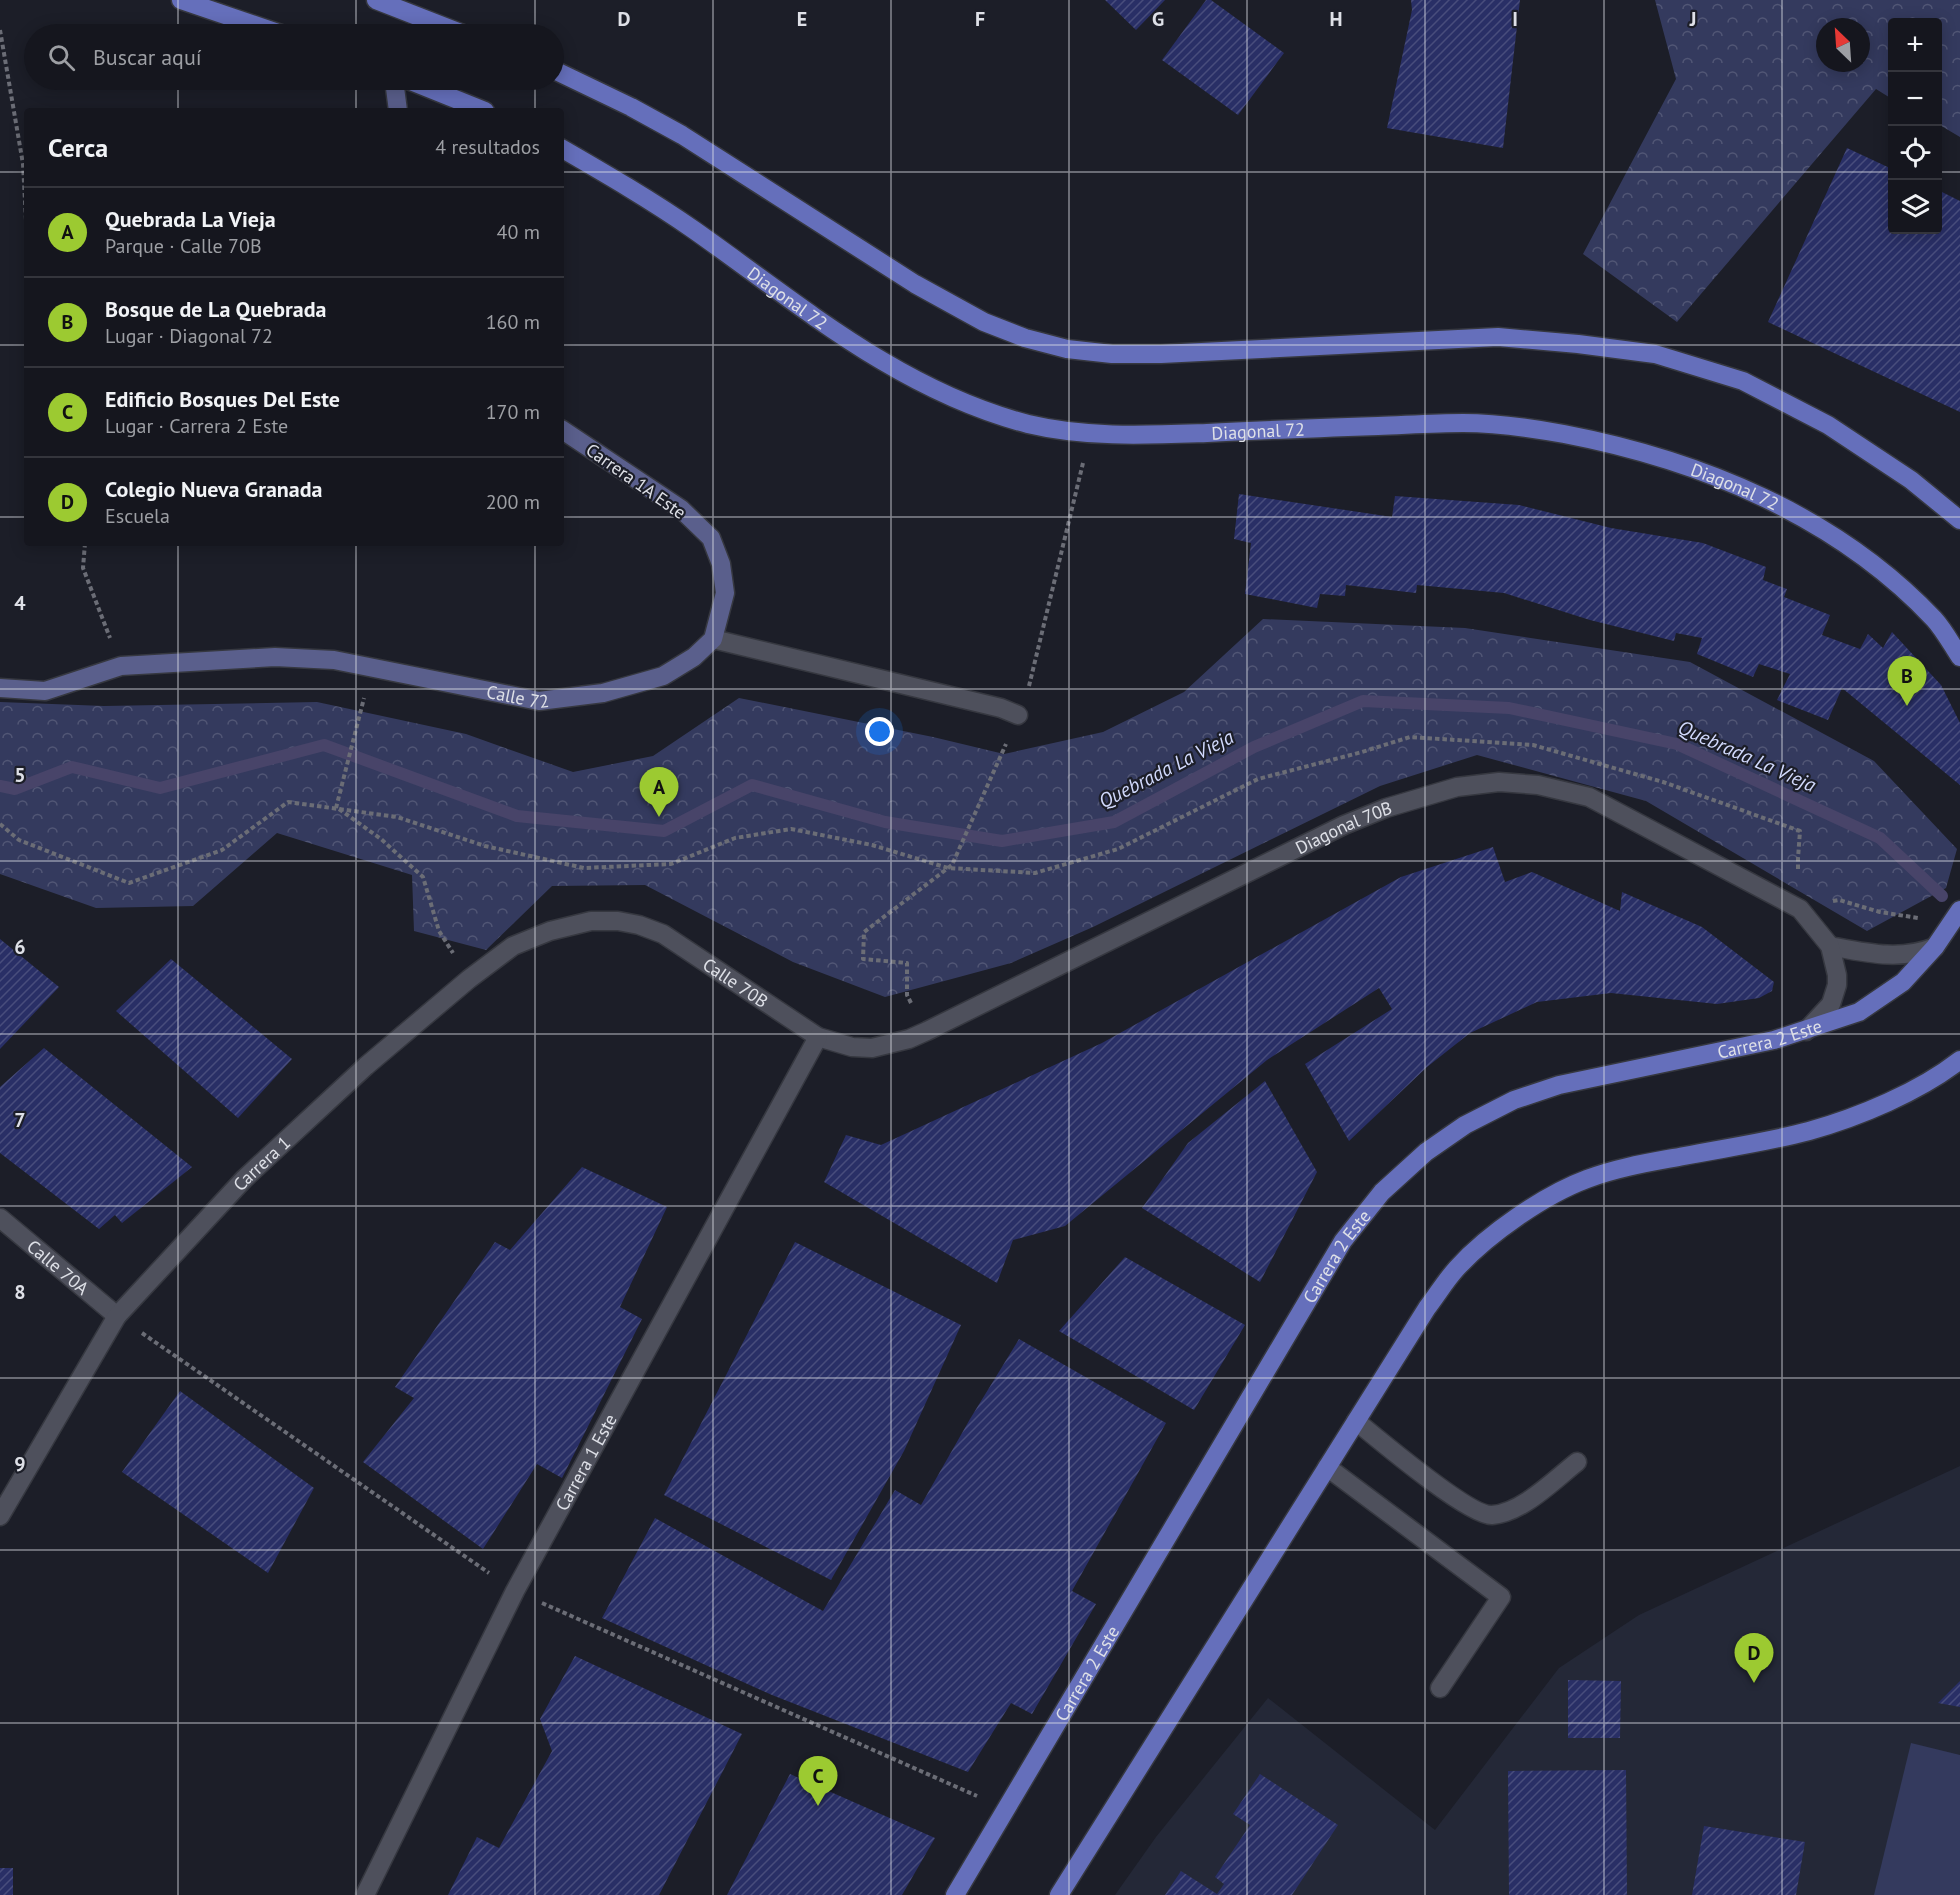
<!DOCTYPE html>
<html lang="es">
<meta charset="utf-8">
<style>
body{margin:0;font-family:"PT Sans",sans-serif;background:#1e1f27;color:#f1f3f6}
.controls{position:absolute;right:18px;top:18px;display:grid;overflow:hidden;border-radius:6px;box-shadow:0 3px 15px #0003}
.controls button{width:54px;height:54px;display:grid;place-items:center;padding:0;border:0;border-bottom:2px solid #34353c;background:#15161e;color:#f1f3f6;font:30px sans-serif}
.compass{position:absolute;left:1816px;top:18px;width:54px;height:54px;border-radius:50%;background:#15161e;box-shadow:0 3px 15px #0003;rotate:335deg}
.you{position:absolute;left:880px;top:732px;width:21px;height:21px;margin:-15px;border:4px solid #fff;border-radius:50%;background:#1a73e8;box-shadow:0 0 0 9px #1a73e833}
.badge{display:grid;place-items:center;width:39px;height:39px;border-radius:50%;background:#9cca31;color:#111;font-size:20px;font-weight:700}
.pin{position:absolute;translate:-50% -50px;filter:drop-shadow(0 2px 3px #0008)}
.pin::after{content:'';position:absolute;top:32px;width:21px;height:18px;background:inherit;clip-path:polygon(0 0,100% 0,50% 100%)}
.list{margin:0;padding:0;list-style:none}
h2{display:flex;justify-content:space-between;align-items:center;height:78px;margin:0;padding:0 24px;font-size:26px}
h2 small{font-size:20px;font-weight:400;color:#9d9fa4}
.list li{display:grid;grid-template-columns:39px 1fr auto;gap:18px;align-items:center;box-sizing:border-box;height:90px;padding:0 24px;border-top:2px solid #34353c}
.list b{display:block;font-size:22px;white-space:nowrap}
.list p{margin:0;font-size:20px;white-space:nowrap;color:#9d9fa4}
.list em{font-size:20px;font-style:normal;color:#9d9fa4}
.icon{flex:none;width:33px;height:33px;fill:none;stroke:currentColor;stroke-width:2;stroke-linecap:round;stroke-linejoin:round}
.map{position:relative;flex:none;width:1960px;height:1895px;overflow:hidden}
.search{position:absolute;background:#15161e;box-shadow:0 3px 15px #0003;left:24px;top:24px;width:540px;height:66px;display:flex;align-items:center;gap:15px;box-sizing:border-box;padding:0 21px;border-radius:33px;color:#9d9fa4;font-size:22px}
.panel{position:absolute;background:#15161e;box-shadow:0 3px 15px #0003;left:24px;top:108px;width:540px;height:438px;border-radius:6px}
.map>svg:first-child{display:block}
.built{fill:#242837}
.forest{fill:url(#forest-crowns);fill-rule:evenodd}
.pitch{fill:#343a5e}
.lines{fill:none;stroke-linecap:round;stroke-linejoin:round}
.stream{stroke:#484469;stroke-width:12}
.building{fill:url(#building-hatch)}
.lane-casing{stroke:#363840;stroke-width:21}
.street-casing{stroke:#363840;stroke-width:21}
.secondary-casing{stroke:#363840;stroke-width:21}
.primary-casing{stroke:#363840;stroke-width:21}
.path{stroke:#6b6d76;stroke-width:4;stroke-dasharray:4.5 3;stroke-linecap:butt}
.lane{stroke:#4e505c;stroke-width:18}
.street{stroke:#4e505c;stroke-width:18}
.secondary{stroke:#5a5f8c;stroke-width:18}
.primary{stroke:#656fbb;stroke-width:18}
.grid{fill:none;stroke:#dee0e7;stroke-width:1.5;stroke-opacity:0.55}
.labels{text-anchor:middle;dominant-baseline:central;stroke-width:4.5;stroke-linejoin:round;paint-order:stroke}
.street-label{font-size:18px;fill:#dee0e7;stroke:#1c1e28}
.water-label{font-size:20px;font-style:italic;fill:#d1d9fc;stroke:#1c1e28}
.grid-label{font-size:20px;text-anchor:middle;font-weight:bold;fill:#dee0e7;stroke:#1c1e28;stroke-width:4.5;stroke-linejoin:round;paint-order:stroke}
</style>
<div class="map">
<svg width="1960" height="1895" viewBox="0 0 1960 1895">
<defs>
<pattern id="forest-crowns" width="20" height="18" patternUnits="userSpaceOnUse" patternTransform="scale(1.5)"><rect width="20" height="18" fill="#343a5e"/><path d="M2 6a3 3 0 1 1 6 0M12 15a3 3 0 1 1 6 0" fill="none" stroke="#515675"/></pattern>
<pattern id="building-hatch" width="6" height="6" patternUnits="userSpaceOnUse" patternTransform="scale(1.5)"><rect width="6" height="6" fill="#292f66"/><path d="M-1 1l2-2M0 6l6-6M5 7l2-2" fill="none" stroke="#484d7c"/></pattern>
</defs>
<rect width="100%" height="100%" fill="#1c1e28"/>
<!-- built -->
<path class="built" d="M1960,1466V1895H1115L1156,1837L1268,1698L1435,1830L1559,1668L1639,1615Z"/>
<!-- forest -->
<g class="forest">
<path d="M1655,0H1960V137L1938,124V22H1892V99L1876,89L1677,322L1583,254L1676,79ZM1825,27H1861V63H1825Z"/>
<path d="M1263,619L1465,628L1690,662L1874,761L1957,849L1946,888L1867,931L1646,801L1477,755L1380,786L1093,927L1011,963L885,997L793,962L645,885L552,886L486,950L414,931L412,875L277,833L193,906L96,908L0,874V702L104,706L317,702L466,734L573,772L653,756L739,698L933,737L1004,754L1103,732L1184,692Z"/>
</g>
<!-- pitch -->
<path class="pitch" d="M1911,1743L1960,1755V1895H1874Z"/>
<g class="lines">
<!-- stream -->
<path class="stream" d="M0,786L15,789L72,767L160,788L324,745L517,816L664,831L752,785L885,822L1002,841L1114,822L1254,747L1363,701L1509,708L1677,744L1880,838L1942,896"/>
</g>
<!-- building -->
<g class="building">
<path d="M1105,0H1165L1136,30Z"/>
<path d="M1206,0H1211L1284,53L1238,115L1162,60Z"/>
<path d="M1411,0H1520L1503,148L1387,128L1412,10Z"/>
<path d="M1847,148L1892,169V230H1938V190L1960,201V412L1768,322Z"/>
<path d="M1239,494L1392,517L1395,496L1519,505L1611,528L1703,543L1766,567L1763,580L1787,589L1784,597L1830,615L1822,635L1860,649L1868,634L1883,648L1892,632L1941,685L1960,723V785L1842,688L1828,720L1777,700L1790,674L1759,664L1753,677L1697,654L1702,638L1676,633L1674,641L1590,620L1504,593L1417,585L1416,593L1346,585L1345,596L1320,594L1317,608L1245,594L1251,543L1234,539Z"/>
<path d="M1493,847L1505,882L1532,872L1620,911L1622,892L1702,927L1774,982L1772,991L1759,998L1717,1004L1611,993L1537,1002L1470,1033L1427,1067L1349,1141L1305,1064L1392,1009L1379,988L1267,1060L1065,1226L1013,1240L997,1283L824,1182L846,1135L881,1145L1102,1043L1401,877Z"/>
<path d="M0,939L59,987L0,1049Z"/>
<path d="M171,959L292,1059L238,1118L116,1011Z"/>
<path d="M44,1048L192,1167L122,1223L115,1215L99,1229L0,1153V1087Z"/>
<path d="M1265,1081L1317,1172L1260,1282L1142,1208L1188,1143Z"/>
<path d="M582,1167L667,1207L620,1307L642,1319L562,1478L537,1464L483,1549L363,1462L414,1398L395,1387L495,1242L510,1250Z"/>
<path d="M795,1242L961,1325L904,1451L831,1580L664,1495Z"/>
<path d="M1125,1257L1245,1325L1194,1410L1059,1331Z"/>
<path d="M1019,1339L1166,1423L1072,1591L1096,1604L1032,1714L1011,1703L968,1772L772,1695L602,1618L655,1518L823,1611L895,1490L921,1505L970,1419Z"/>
<path d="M180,1391L314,1488L268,1573L122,1472Z"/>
<path d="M575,1656L742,1734L659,1895H448L477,1837L499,1848L552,1751L540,1719Z"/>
<path d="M1568,1680L1621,1681L1620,1738H1568Z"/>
<path d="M1960,1681V1707L1938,1703Z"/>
<path d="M1626,1770L1627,1895H1509L1508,1771Z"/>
<path d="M790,1774L935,1838L902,1895H727Z"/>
<path d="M1260,1774L1338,1825L1292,1895H1165L1181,1871L1217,1894L1224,1884L1215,1877L1250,1825L1233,1814Z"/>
<path d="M1704,1826L1805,1842L1796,1895H1692Z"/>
<rect x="0" y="1868" width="13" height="27"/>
</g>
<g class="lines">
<defs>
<path id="lane" d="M1327,1467L1501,1597L1440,1688"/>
<g id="street">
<path d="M713,639L1001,708L1018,715"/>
<path d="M1830,946C1867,953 1900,961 1935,947"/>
<path id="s1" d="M0,1218L117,1316"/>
<path d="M1356,1421C1378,1439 1469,1516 1492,1515C1522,1513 1554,1480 1577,1462"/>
<path id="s2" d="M0,1516L117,1316L244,1179L366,1066L469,979L513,946L550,931L591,921H618L639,925L663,934L818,1037L852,1047L872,1048L909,1039L927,1031L1344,825L1386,808L1457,787L1499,782L1538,785L1589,797L1800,909L1830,946L1837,975V985L1831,1004L1806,1031"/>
<path id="s3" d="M365,1895L515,1591L818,1037"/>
</g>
<g id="secondary">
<path d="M394,80L398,111"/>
<path id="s4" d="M0,688L45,691L121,666L275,657L334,660L539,701L603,693L663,676L694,657L713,639L725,593L721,564L711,538L681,509L561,429"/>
</g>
<g id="primary">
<path d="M181,0L281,34"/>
<path d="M376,0L463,34"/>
<path d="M554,70L631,107L682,135L915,284L984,322L1025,338L1067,349L1112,354H1161L1498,337L1578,344L1655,354L1743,381L1828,425L1911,480L1960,520"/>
<path d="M408,80L485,111"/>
<path id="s5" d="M561,148C606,174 651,200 694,230C799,304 900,391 1028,424C1086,438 1148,435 1207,433C1264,430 1321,428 1378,426C1406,425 1435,423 1463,423C1497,423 1531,428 1564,434C1700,460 1837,516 1934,619C1944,630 1952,645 1960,657"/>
<path id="s6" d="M955,1895L1343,1241L1382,1192L1426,1152L1465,1125L1514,1100L1559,1085L1774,1040L1859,1012L1903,982L1935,947L1960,910"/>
<path d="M1059,1895L1427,1308C1437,1295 1446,1280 1457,1268C1488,1234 1544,1195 1587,1179C1618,1167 1652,1162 1684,1156C1725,1148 1768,1142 1809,1131C1859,1117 1919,1092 1960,1060"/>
</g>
</defs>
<!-- lane casing -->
<use href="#lane" class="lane-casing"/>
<!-- street casing -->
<use href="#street" class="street-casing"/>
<!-- secondary casing -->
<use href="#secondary" class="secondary-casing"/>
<!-- primary casing -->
<use href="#primary" class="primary-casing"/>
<!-- path -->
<g class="path">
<path d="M0,30L23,164L27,239"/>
<path d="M85,543L83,568L110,638"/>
<path d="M1029,686L1083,463"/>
<path d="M336,808L364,698"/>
<path d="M339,809L381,839L423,877L439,931L453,953"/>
<path d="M0,824L19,840L129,883L222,850L288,802L397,817L485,846L584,868L671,864L735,838L791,829L872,845L948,868L1035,873L1118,849L1258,779L1362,752L1410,737L1533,745L1663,782L1800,831L1798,858V872"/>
<path d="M1833,901L1839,900L1880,912L1918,918"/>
<path d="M911,1003L907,995V963L863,959L864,932L952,865L1006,744"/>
<path d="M142,1333L489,1573"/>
<path d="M542,1603L977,1796"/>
</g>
<!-- lane -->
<use href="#lane" class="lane"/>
<!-- street -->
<use href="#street" class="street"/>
<!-- secondary -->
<use href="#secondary" class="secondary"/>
<!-- primary -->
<use href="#primary" class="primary"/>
</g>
<!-- grid -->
<path class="grid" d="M178,0V34M356,0V34M535,0V34M713,0V1895M891,0V1895M1069,0V1895M1247,0V1895M1425,0V1895M1604,0V1895M1782,0V1895M178,80V111M356,80V111M535,80V111M0,172H27M561,172H1892M1938,172H1960M0,345H27M561,345H1960M0,517H27M561,517H1960M178,543V1895M356,543V1895M535,543V1895M0,689H1960M0,861H1960M0,1034H1960M0,1206H1960M0,1378H1960M0,1550H1960M0,1723H1960"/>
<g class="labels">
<!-- street labels -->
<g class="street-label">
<text stroke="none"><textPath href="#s5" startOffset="272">Diagonal 72</textPath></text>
<text stroke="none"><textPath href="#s5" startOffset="776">Diagonal 72</textPath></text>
<text transform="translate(636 481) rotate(35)">Carrera 1A Este</text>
<text stroke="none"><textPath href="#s5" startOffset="1262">Diagonal 72</textPath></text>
<text stroke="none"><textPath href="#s4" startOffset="526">Calle 72</textPath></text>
<text stroke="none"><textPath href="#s2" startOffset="1694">Diagonal 70B</textPath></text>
<text stroke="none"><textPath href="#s2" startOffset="1018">Calle 70B</textPath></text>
<text stroke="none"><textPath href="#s6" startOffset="1248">Carrera 2 Este</textPath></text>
<text stroke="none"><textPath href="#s2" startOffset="442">Carrera 1</textPath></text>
<text stroke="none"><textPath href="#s6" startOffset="744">Carrera 2 Este</textPath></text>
<text stroke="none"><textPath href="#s1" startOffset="76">Calle 70A</textPath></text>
<text stroke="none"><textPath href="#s3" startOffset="486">Carrera 1 Este</textPath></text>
<text stroke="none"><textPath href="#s6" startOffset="258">Carrera 2 Este</textPath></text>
</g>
<!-- water labels -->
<g class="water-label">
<text transform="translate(1747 756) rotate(24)">Quebrada La Vieja</text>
<text transform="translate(1166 769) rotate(-27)">Quebrada La Vieja</text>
</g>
</g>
<g class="grid-label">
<text x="624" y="26">D</text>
<text x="802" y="26">E</text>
<text x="980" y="26">F</text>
<text x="1158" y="26">G</text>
<text x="1336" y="26">H</text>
<text x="1515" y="26">I</text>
<text x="1693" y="26">J</text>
<text x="20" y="610">4</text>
<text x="20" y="782">5</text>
<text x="20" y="954">6</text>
<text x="20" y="1127">7</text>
<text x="20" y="1299">8</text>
<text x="20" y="1471">9</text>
</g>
</svg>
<div class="controls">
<button>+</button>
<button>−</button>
<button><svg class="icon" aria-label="locate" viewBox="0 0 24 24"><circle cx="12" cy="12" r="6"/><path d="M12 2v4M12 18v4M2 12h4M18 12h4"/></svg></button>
<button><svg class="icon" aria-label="layers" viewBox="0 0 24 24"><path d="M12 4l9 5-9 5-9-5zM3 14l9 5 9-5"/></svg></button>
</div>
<svg class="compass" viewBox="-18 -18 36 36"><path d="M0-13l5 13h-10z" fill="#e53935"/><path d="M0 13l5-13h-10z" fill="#9d9fa4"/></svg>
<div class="you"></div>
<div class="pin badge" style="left:659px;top:817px">A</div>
<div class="pin badge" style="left:1907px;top:706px">B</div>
<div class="pin badge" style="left:818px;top:1806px">C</div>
<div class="pin badge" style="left:1754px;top:1683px">D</div>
<div class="search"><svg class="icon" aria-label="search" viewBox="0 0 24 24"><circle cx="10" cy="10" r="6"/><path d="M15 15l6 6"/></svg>Buscar aquí</div>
<section class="panel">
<h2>Cerca<small>4 resultados</small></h2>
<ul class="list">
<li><span class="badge">A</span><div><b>Quebrada La Vieja</b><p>Parque · Calle 70B</p></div><em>40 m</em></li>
<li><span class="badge">B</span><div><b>Bosque de La Quebrada</b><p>Lugar · Diagonal 72</p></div><em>160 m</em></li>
<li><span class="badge">C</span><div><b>Edificio Bosques Del Este</b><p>Lugar · Carrera 2 Este</p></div><em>170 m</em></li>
<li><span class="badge">D</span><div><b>Colegio Nueva Granada</b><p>Escuela</p></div><em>200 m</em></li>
</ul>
</section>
</div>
